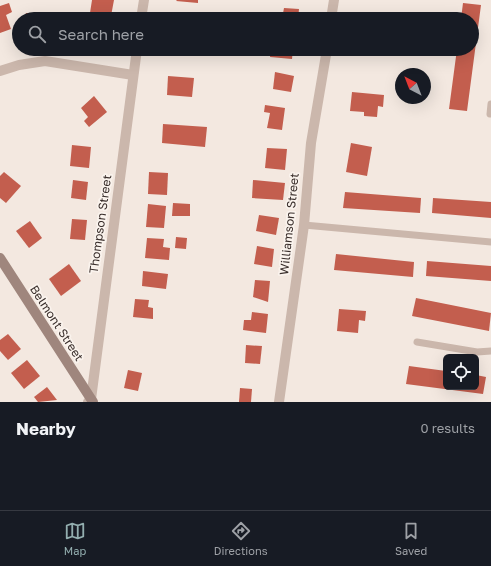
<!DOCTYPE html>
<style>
body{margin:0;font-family:"Golos Text",sans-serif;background:#20242c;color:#f1f3f6}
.controls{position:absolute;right:12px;bottom:12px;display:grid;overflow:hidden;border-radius:6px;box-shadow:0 4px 16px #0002}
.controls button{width:36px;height:36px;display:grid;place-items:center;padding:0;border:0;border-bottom:1px solid #363941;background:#171b24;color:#f1f3f6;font:20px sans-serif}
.compass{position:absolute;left:395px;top:68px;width:36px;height:36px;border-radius:50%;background:#171b24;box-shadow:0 4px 16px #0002;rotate:318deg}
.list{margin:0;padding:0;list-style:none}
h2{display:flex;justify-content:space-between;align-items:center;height:52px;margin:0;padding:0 16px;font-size:17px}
h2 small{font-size:13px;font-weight:400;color:#9ea1a6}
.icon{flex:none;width:22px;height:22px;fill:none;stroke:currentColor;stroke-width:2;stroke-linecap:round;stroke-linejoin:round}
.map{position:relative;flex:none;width:491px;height:402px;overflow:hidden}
.search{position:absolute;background:#171b24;box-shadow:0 4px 16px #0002;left:12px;right:12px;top:12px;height:44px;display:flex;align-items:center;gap:10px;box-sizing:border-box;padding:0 14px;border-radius:22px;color:#9ea1a6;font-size:15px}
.sheet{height:108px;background:#171b24}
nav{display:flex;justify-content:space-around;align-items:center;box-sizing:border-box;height:56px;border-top:1px solid #363941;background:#171b24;font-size:11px;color:#9ea1a6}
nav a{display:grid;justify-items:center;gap:2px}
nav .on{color:#93aeaf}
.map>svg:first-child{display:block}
.building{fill:#c35e4e}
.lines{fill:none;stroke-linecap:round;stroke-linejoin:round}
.lane{stroke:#cbb7ac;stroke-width:7}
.street{stroke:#cbb7ac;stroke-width:10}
.secondary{stroke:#9f867d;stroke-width:10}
.labels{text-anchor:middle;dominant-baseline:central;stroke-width:3.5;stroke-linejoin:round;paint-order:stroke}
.street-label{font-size:12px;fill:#392e2b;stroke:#faf3ed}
</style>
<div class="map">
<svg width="491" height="402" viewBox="0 0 491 402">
<rect width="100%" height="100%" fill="#f3e8e0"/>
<!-- building -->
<g class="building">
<path d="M92,0H114L111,16L90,13Z"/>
<path d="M177,0H198V3L176,1Z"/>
<path d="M9,3L12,12L6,15L11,29L0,33V6Z"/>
<path d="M463,3L481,5L467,111L449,109L457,49H472V19H461Z"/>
<path d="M284,8L299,9L298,19H282Z"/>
<path d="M26,13L48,15L47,19H25Z"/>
<path d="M169,49H182L181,55L168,53Z"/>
<path d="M271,49H293L292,59L270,57Z"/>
<path d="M275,72L294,76L291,92L273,89Z"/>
<path d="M168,76L194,78L192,97L167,95Z"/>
<path d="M352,92L384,95L383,107L378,106L377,117L364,116V112L350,111Z"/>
<path d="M94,96L107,112L89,127L84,121L88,117L81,108Z"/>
<path d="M265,105L285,108L282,130L267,128L270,113L264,112Z"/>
<path d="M163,124L207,127L205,147L162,143Z"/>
<path d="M351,143L372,147L367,176L346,172Z"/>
<path d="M72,145L91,147L89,168L70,166Z"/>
<path d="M267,148L287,149L285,170L265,168Z"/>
<path d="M4,172L21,186L6,203L0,198V176Z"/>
<path d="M149,172L168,173L167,195L148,194Z"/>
<path d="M73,180L88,182L86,200L71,198Z"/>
<path d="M253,180L285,183L283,200L252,198Z"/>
<path d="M345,192L421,198L420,213L343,208Z"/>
<path d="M433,198L491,202V218L432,213Z"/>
<path d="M173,203L190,204V216H172Z"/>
<path d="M148,204L166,206L164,228L146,227Z"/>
<path d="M259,215L279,218L276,235L256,231Z"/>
<path d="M72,219L87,220L85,240L70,239Z"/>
<path d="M30,221L42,238L29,248L16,231Z"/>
<path d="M176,237L187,238L186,249L175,248Z"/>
<path d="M147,238L164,239L163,247L170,248L169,260L145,258Z"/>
<path d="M257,246L274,249L272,267L254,264Z"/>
<path d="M336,254L414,262L413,277L334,270Z"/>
<path d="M427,261L491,266V281L426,276Z"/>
<path d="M69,264L81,281L61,296L49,279Z"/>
<path d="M143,271L168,274L166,289L142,286Z"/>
<path d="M255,280L270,281L268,302L253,297Z"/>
<path d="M416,298L491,313L489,331L412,316Z"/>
<path d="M135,299L149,300L148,307L153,308V319L133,317Z"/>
<path d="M339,309L366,311L365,321L359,320L358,333L337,331Z"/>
<path d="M252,312L268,314L266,333L243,330L244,320H251Z"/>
<path d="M8,334L21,349L8,360L0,351V340Z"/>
<path d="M246,345L262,346L260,364L245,363Z"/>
<path d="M27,360L40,376L24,389L11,373Z"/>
<path d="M409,366L446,371V387H476V375L486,377L483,394L406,384Z"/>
<path d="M128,370L142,373L138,391L124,388Z"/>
<path d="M47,387L57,400L38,402L34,397Z"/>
<path d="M240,388L252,389L251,402H239Z"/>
</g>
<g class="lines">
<!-- lane -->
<g class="lane">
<path d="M490,114L491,104"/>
<path d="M304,225L491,242"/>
<path d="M417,342L477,352L491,351"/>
</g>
<!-- street -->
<g class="street">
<path d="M141,19L144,0"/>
<path d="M331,19L334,0"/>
<path d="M0,71L19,65L45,61L133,75"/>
<path d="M88,402L91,399L137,49"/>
<path d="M279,402L304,225L311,143L327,49"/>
</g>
<!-- secondary -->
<path class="secondary" d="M0,258L93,402"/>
</g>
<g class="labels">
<!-- street labels -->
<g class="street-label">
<text transform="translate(100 224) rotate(-82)">Thompson Street</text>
<text transform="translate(289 224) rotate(-84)">Williamson Street</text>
<text transform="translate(57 323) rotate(57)">Belmont Street</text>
</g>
</g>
</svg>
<div class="controls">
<button><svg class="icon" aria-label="locate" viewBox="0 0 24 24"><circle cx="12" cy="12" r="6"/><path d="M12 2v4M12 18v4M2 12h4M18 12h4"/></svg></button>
</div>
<svg class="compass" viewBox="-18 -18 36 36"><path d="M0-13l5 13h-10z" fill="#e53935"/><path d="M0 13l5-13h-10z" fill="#9ea1a6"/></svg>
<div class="search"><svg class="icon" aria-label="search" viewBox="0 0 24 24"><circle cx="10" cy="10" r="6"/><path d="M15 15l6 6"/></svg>Search here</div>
</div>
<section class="sheet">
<h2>Nearby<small>0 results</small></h2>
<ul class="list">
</ul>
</section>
<nav>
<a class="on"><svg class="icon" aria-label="map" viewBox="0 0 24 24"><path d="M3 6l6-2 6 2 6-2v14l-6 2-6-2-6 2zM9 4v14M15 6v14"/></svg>Map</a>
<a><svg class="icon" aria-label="directions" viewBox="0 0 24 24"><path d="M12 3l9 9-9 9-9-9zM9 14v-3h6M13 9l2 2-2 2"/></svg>Directions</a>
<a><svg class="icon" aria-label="saved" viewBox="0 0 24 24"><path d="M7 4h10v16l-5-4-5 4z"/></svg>Saved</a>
</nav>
